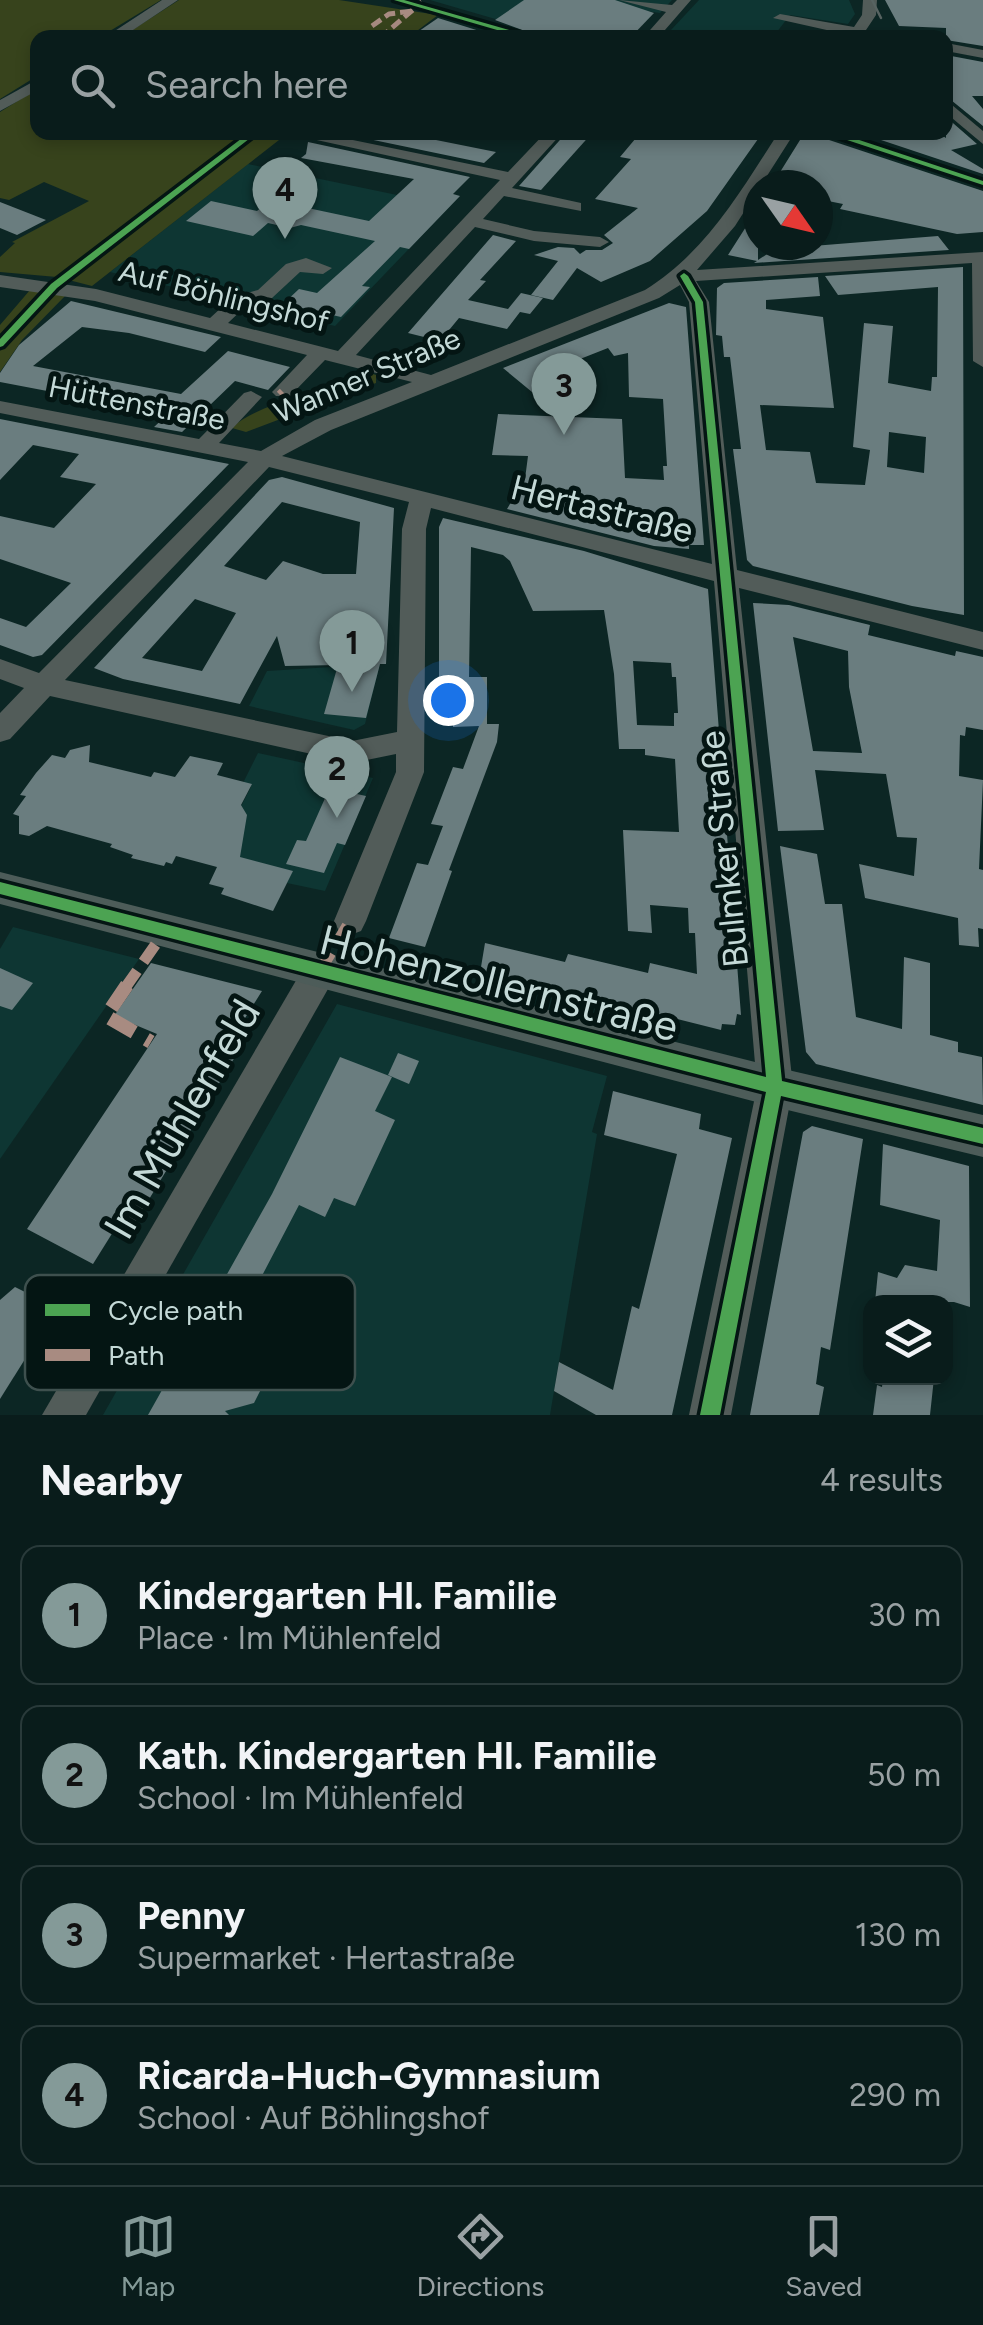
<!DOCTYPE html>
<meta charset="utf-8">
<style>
body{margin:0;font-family:Figtree,sans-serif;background:#122524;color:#f1f3f6}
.controls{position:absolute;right:30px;bottom:30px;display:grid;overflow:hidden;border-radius:20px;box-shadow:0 5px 15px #0003}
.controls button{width:90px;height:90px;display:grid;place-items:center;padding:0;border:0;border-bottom:2px solid #293a3a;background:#091c1b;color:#f1f3f6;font:50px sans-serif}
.compass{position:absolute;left:743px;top:170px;width:90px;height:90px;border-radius:50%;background:#091c1b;box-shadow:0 5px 15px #0003;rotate:124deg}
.you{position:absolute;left:448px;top:700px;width:35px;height:35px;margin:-25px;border:8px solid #fff;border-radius:50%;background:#1a73e8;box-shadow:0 0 0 15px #1a73e833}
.badge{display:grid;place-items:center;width:65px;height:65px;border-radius:50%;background:#849a98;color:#111;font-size:32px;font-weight:700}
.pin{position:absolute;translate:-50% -82px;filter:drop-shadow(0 2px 5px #0008)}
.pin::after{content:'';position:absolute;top:52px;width:35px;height:30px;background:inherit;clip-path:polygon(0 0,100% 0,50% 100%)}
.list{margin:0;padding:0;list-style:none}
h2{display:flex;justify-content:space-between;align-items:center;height:130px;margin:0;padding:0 40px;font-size:42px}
h2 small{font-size:32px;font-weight:400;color:#99a1a3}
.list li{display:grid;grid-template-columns:65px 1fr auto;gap:30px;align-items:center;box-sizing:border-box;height:140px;margin:0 20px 20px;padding:0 20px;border:2px solid #293a3a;border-radius:20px}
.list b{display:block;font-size:38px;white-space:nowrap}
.list p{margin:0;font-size:32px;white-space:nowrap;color:#99a1a3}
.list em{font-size:32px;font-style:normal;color:#99a1a3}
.icon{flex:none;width:55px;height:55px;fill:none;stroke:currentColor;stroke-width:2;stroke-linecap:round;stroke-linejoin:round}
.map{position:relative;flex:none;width:983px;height:1415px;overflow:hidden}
.search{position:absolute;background:#091c1b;box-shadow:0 5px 15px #0003;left:30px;right:30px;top:30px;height:110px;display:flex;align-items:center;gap:25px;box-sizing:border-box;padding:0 35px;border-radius:20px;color:#99a1a3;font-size:38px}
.sheet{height:770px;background:#091c1b}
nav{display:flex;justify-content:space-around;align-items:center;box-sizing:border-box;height:140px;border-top:2px solid #293a3a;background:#091c1b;font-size:28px;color:#99a1a3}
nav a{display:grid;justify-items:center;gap:5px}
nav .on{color:#849a98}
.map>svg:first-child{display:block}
.built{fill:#0e3633}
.green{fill:#37431c}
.building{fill:#6a7d7f;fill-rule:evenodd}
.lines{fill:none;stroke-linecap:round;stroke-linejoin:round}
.minor{fill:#525c59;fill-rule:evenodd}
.major{fill:#4d5c59;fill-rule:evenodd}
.tram{stroke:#576361;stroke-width:2.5}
.quiet-far3{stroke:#a88b81;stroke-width:5;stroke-dasharray:11 5;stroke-linecap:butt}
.quiet-far2{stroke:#a88b81;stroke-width:9;stroke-dasharray:18 9;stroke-linecap:butt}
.quiet-far1{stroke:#a88b81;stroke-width:11;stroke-dasharray:21 11;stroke-linecap:butt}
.quiet{stroke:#a88b81;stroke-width:14;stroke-dasharray:28 14;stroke-linecap:butt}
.cycleway-casing{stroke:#041513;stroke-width:7}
.cycleway{fill:#4ca352;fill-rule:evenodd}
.labels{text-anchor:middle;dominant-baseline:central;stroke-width:10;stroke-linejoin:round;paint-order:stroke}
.far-street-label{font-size:30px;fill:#c4d9d7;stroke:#041513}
.street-label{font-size:35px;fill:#c4d9d7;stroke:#041513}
.near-street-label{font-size:42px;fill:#c4d9d7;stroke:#041513}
.key{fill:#041513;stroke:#3e504e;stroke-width:2.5}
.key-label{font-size:28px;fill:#c4d9d7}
</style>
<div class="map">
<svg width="983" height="1415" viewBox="0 0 983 1415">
<rect width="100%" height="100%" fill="#0c2624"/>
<!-- built -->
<g class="built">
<path d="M430,0H672L660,13L618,7L558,37Z"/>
<path d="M699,0H849L855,14L848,24L790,15L773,37H717L671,30Z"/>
<path d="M248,164L450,206L335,326L110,272Z"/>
<path d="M380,664L365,724L354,730L249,706L267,671Z"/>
<path d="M258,753L373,778L325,891L287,883L291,871L238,861L240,808L251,787L243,783Z"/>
<path d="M13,927L139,959L0,1159V949Z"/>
<path d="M337,1004L607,1076L592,1132L597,1134L550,1415H103Z"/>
</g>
<!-- green -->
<g class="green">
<path d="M0,0H161L100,37L38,38L37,76L0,99Z"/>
<path d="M179,0H339L438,15L409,37L120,38Z"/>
<path d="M37,89L38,132L288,133L92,286L57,277L0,272V257L15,243L12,242L89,201L44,182L9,200L0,198V112Z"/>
<path d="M30,290L66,295L22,340L0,372V325Z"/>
<path d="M364,371L376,375V383L246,432L232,428C249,411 273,408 293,394L305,397L314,388L341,395Z"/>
</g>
<!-- building -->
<g class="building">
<path d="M524,0H615L654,13L630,38H544L495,20Z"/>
<path d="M885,0H983V46L946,40V28L899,26Z"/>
<path d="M438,18L502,38H409Z"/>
<path d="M946,55L983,62V96H972L983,109V126L946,96Z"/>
<path d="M946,117L977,144L951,150L983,169V174L857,132H937L946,138Z"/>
<path d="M335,132H396L496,152L484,163Z"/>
<path d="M567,132H593L541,190L519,186Z"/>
<path d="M641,132H763L707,211L650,261L601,282L577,268L553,300L531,295L558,261L534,255L558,247L574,248L580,254L586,250H602L613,243L604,235L638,208L595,199L631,159L620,157Z"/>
<path d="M805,132L983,191V232L957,234L840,209L843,204L818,199V185H772Z"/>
<path d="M308,142L470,177L453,194L460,196L409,249L400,247L362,286L370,287L341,317L283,304L299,289L317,293L375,241L301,225L290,228L268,223L253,236L186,221L211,201L257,211L270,200L369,221L414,179L301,158L306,154Z"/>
<path d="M0,202L46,220L17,235L0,228Z"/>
<path d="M758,208V260L775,249L938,236L949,250L754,263L757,261L728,255Z"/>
<path d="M493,235L516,241L480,280L486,281L468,300L508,309L521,293L543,298L530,314L520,312L507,329L459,318L440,341L408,333Z"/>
<path d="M963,267L964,615L912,606L753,566L747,560L733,449H741L730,357H724L722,336L716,335L717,288L724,283L818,277L820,296L766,300V309L823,317L834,408L760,405L766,450L810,452L816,483L865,485L870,450L853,447L864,323L893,326L888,383L931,391L932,377H937L938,287L838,295L825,276ZM889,432L926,437L924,473L887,467Z"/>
<path d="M71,301L221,337L205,352L129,333L82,327L33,366L181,394L228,351L290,367L268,390L235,381L182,432L154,427L168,414L0,382V373L19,345Z"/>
<path d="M669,303L686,307L704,545H689V549L654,546L507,509L525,479L528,456L492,455L498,414L622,419L625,478L664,480L663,466H667L663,399L629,397L628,353L614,356L608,348L575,361L577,379L532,392L503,368Z"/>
<path d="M0,419L229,464L42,655L33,657L0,645V618L26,627L71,583L0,559V516L54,528L96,484L60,477L79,454L33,445L0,480Z"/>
<path d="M282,477L394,508L386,664H380L366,718L324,714L338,665L285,666L277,636L240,704L123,679L94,668L269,480ZM282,502L360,522L356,574H323L283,561L266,580L224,566ZM195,599L236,613L202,671L142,658Z"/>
<path d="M443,518L584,551L708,589L741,1015L737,1014L735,1025L722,1024L721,1030L558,989L556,998L479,979L485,943L565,962L568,954L648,973L650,963L697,974L695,933H689L688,908L650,905L652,933L628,931L623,830L679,832L675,759L645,755V749H619L614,674L604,610L533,611L510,561L503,555L471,547L469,677H487V724H499L497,742L449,870L452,871L425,947L389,938L417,863L428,865L443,826L431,824L453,767L463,769L479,726L453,727V678L439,677V527ZM633,661L671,663L672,677H676L678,713H674V726L637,725Z"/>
<path d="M753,603L789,605L870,625L868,635L955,656L956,651L983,657V730L966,727L965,736L960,735L959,776L983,780L979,869L983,870V929L978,928L979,947L959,945L958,918L865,898L859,864L914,876L917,838L897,837L886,774L815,770L824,830L778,831ZM793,637L848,651L849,687L862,753L813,751Z"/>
<path d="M90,745L89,762L151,777L154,772L175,777L190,756L223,763L217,775L252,784L241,805L247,815L240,857L293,871L273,911L221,894L224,888L209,884L217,867L176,856L172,864L166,862L164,866L131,858L133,855L110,847L112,844L47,826L29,836L19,834V816L13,814L26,796L20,795L36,773L52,755L65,758L70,750Z"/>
<path d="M338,769L366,775L357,794L366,796L345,845L337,843L324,873L286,864L297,840L306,841Z"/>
<path d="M780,846L817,854L825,904H842L856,1017L902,1029L904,957L930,963V1035L958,1042V1052L982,1057L983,1105L816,1064L806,1052Z"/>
<path d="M151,963L262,991L230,1042L241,1047L125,1239L113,1232L93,1264L27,1229L157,1034L114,1016Z"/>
<path d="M0,968L33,983L12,1010L0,1006Z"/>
<path d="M398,1053L419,1061L409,1084L388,1075Z"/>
<path d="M340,1057L392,1077L375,1111L395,1120L355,1206L334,1198L325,1217L299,1205L254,1291L298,1316L254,1403L225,1411L229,1415H148L272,1194Z"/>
<path d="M613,1091L701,1114L699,1129L732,1138L672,1415H596L554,1391L559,1362L613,1390L632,1306L639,1309L677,1154L604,1135Z"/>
<path d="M812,1126L863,1139L830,1350L821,1347L816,1384L824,1387L819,1415H750L803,1132Z"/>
<path d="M883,1144L969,1166L970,1307L954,1302H875L878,1272L897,1278L905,1265L937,1271L940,1220L880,1205Z"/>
<path d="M15,1287L57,1308L0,1399V1300Z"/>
<path d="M883,1378H934L930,1415H873L877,1385L882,1387Z"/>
</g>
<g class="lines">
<!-- minor -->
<g class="minor">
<path d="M162,0H178L121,38H104Z"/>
<path d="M390,0H412L541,38H517Z"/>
<path d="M619,0L672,5L677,0H691L658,38H643L666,12Z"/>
<path d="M863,0H877L876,15L866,30L896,38H847L849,35L773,18L780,14L854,27L862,15Z"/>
<path d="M946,43L983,50V58L946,51Z"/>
<path d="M38,79V90L0,111V100Z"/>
<path d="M946,100L983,131V144L946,113Z"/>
<path d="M280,132H314L508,172L546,132H563L512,188L581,203V211L504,196L483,219L534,231L600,237L609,242L600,247L534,241L475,227L356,355L431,375L645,290C707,251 740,192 779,132H795L735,226L697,270L983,252V367L973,361L972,263L696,281L709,302L737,570L983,632V650L739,588L793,1087L731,1415H689L757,1087L714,581L431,508L426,529L424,772L366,921L361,931L350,935L339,931L334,921L396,772V754L352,763L50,696L10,739L0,742V713L24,688L0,679V659L39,673L248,462L0,413V401L199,439L244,393L251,391L262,397L219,443L261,451L315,420L412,382L325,360L290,396H276L272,392L276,388L307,355L95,301L0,287V275L96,289L210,318L233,297L258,290L286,264L306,258L332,268L323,274L300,272L272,298L247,305L228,323L338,351L500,180ZM680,285L689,302L712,564L282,456L331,430L659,298ZM269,467L409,502L402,529L397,732L352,741L65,680Z"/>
<path d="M818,132H843L983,178V188Z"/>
<path d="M320,956L332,960L336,971L332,982L86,1415H42L308,960Z"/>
</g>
<!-- major -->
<path class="major" d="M0,872L775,1067L983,1115V1157L775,1107L0,904Z"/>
<!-- tram -->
<path class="tram" d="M872,0L881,18"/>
<!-- quiet-far3 -->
<g class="quiet-far3">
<path d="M372,26L389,14L412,11"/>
<path d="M380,38L422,2"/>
</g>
<!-- quiet-far2 -->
<path class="quiet-far2" d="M280,395L283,392"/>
<!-- quiet-far1 -->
<g class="quiet-far1">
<path d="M320,971L350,921"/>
<path d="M125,988L165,931"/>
</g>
<!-- quiet -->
<path class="quiet" d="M127,985L106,1016L151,1042"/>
<defs>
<g id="cycleway">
<path d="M394,0H404L537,38H525Z"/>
<path d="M250,132H258L57,288L3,346L0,347V339L51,284Z"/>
<path d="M823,132H835L983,181V185Z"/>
<path d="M684,273L688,276L703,302L782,1081L983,1128V1144L781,1096L720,1415H700L766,1092L0,894V882L766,1077L695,302L680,276Z"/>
</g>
</defs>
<!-- cycleway casing -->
<use href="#cycleway" class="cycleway-casing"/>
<!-- cycleway -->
<use href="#cycleway" class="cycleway"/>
</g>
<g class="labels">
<!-- far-street labels -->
<g class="far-street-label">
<text transform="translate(224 296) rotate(14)">Auf Böhlingshof</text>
<text transform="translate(367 375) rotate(-23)">Wanner Straße</text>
<text transform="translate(137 403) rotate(11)">Hüttenstraße</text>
</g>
<!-- street labels -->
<g class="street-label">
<text transform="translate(602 509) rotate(14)">Hertastraße</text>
<text transform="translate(724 849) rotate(-96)">Bulmker Straße</text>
</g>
<!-- near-street labels -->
<g class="near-street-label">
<text transform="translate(499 983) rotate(14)">Hohenzollernstraße</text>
<text transform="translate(182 1119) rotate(-60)">Im Mühlenfeld</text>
</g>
</g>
<!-- legend -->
<rect x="25" y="1275" width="330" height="115" rx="15" class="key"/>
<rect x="45" y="1304" width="45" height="12" fill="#4ca352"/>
<rect x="45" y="1349" width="45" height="12" fill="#a88b81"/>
<g class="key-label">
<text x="108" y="1320">Cycle path</text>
<text x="108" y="1365">Path</text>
</g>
</svg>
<div class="controls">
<button><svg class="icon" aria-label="layers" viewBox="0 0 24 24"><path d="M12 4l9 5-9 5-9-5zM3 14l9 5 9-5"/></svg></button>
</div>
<svg class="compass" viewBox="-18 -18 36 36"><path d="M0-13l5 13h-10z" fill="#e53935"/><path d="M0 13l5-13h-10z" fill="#99a1a3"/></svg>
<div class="you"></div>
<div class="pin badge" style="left:352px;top:692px">1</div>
<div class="pin badge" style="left:337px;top:818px">2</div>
<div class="pin badge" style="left:564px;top:435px">3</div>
<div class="pin badge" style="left:285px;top:239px">4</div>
<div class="search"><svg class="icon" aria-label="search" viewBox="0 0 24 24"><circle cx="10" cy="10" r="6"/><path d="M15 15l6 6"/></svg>Search here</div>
</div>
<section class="sheet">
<h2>Nearby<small>4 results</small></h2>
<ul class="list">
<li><span class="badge">1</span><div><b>Kindergarten Hl. Familie</b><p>Place · Im Mühlenfeld</p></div><em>30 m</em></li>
<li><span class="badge">2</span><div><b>Kath. Kindergarten Hl. Familie</b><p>School · Im Mühlenfeld</p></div><em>50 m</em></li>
<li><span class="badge">3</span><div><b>Penny</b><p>Supermarket · Hertastraße</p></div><em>130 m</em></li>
<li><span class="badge">4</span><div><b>Ricarda-Huch-Gymnasium</b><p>School · Auf Böhlingshof</p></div><em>290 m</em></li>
</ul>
</section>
<nav>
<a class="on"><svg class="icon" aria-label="map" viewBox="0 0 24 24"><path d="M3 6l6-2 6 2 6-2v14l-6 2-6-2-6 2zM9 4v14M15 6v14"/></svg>Map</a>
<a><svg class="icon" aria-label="directions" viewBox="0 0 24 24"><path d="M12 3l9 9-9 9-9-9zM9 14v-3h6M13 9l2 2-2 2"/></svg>Directions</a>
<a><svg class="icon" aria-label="saved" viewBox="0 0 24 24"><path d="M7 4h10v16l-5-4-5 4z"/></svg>Saved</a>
</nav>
